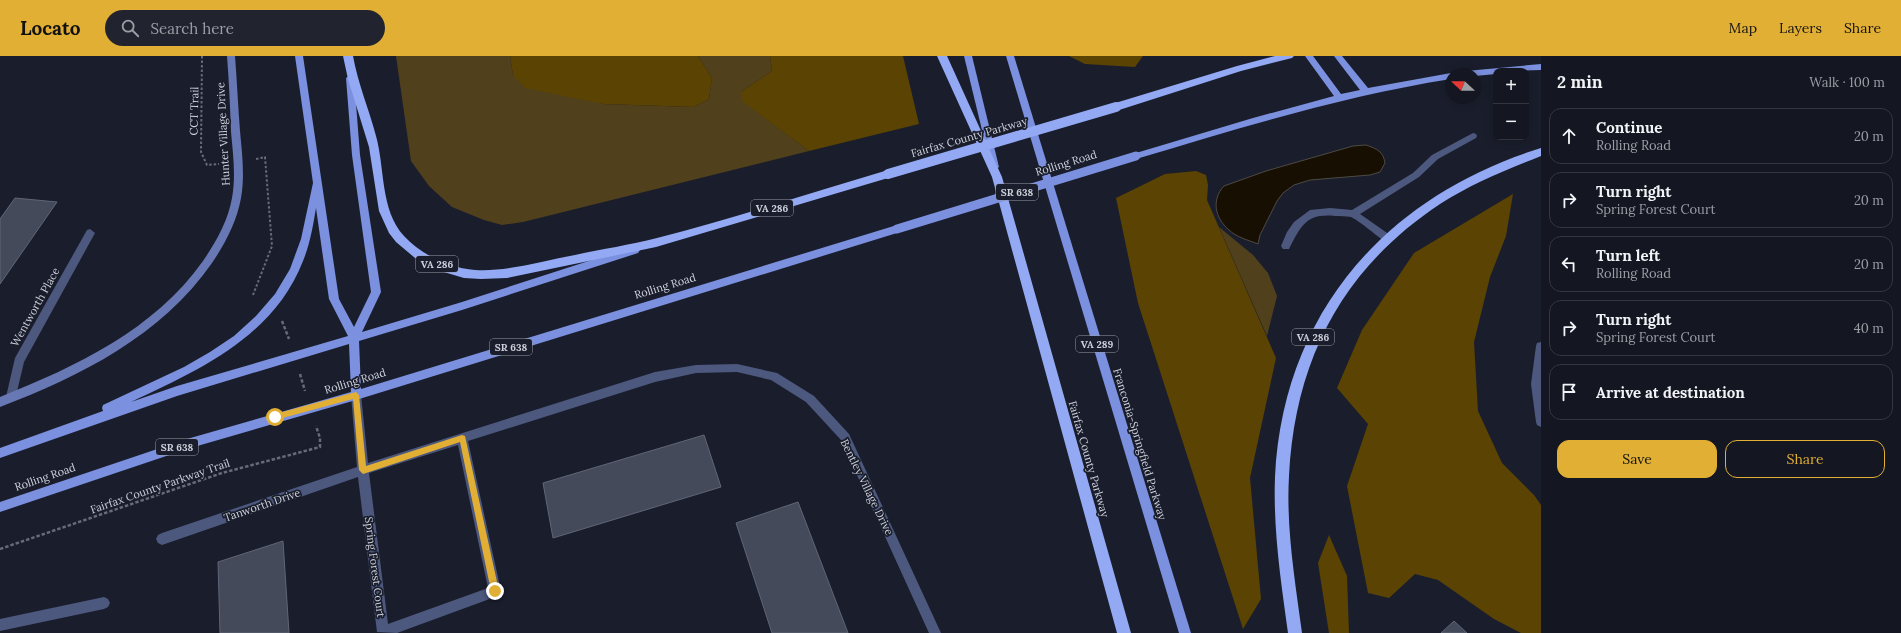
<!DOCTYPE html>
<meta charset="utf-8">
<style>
body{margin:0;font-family:Lora,serif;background:#21232e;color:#f1f3f6}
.controls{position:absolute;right:12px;top:12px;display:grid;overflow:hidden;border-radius:8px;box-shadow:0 2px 10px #0003}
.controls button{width:36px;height:36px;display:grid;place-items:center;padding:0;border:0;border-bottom:1px solid #33353f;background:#141621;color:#f1f3f6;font:20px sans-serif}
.compass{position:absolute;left:1445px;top:12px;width:36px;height:36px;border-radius:50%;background:#141621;box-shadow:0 2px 10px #0003;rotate:292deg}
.stop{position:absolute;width:12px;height:12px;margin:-9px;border:3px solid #e1af34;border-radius:50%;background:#fff}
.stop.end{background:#e1af34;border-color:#fff;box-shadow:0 1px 4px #0008}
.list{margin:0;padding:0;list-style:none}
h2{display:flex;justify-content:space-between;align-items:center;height:52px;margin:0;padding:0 16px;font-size:17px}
h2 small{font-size:13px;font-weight:400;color:#9d9fa5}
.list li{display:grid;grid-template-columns:26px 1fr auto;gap:12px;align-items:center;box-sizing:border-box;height:56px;margin:0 8px 8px;padding:0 8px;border:1px solid #33353f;border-radius:12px}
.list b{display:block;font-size:15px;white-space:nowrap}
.list p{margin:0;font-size:13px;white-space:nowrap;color:#9d9fa5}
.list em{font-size:13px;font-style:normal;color:#9d9fa5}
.actions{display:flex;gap:8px;padding:12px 16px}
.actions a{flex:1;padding:9px 0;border:1px solid #e1af34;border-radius:12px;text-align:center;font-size:14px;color:#e1af34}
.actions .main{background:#e1af34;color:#111}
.icon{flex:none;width:22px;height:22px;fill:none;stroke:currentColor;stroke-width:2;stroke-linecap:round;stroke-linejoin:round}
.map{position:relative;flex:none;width:1541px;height:577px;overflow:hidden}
header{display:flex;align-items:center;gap:24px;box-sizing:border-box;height:56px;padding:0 20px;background:#e1af34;color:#111}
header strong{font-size:19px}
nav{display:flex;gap:22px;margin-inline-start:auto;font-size:14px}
.search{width:280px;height:36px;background:#21232e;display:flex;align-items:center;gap:10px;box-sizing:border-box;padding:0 14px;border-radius:22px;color:#9d9fa5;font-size:15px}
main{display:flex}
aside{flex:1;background:#141621}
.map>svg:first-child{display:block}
.green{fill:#50401c}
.forest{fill:#5a4303}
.water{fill:#171002;stroke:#4e4a43}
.building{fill:#454a5a;stroke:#606677}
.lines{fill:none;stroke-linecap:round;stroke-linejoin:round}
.path-far1{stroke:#676a77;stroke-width:2;stroke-dasharray:2.5 2;stroke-linecap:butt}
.path{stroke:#676a77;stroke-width:2.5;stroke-dasharray:3.5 2;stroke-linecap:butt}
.lane{fill:#4d587e;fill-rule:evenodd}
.street{fill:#4d587e;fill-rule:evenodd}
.secondary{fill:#6778b4;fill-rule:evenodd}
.primary{fill:#7b90df;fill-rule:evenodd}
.highway{fill:#93a9f4;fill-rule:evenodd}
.primary-bridge{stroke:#7b90df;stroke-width:9}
.highway-bridge{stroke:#93a9f4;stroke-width:10}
.route{fill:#e1af34}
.labels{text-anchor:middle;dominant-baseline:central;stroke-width:3.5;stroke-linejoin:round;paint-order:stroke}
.shield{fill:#1a1e2c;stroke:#989ba6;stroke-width:1}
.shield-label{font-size:10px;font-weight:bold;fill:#ced1db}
.street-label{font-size:11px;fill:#ced1db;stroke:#1a1e2c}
</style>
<header>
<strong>Locato</strong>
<div class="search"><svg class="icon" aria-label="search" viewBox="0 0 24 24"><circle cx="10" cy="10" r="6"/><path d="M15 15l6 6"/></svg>Search here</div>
<nav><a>Map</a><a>Layers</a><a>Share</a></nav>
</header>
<main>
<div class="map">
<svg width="1541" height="577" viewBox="0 0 1541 577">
<rect width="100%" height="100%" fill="#1a1e2c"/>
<!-- green -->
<g class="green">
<path d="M396,0H510L513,19L603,48L694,51L709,43L712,22L698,0H770L772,15L742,35V44L809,95L523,166L502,169L484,164L452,151L429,130L411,105Z"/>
<path d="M1219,171L1253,199L1268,217L1277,240L1267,280Z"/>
</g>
<!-- forest -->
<g class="forest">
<path d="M510,0H698L712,22L709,43L694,51L603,48L525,32L513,19Z"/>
<path d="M770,0H903L919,68L809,95L742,45V35L772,15Z"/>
<path d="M1069,0H1143L1135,11L1085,8Z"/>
<path d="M1196,115L1206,119L1208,129L1207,144L1276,302L1250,422L1261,543L1243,573L1138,247L1116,142L1165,118Z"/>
<path d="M1513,138L1506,180L1490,221L1474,286L1478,355L1502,407L1534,439L1541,449V577H1521L1494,563L1438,524L1415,518L1389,542L1368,537L1347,430L1368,368L1337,332L1362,274L1414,197Z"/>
<path d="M1329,479L1347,520L1349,577H1329L1318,507Z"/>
</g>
<!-- water -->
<path class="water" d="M1366,89C1377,93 1383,95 1385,107L1380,116L1370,119L1310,124L1294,129L1283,137L1277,145L1260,179L1258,188C1248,184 1236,181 1229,174C1215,162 1211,144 1224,130L1266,115L1353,90Z"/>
<!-- building -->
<g class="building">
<path d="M15,142L57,146L0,228V163Z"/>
<path d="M704,379L721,431L553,482L543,427Z"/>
<path d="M798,446L848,577H772L736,467Z"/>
<path d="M283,485L289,577H220L218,506Z"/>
<path d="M1454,565L1467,577H1441Z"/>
</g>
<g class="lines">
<!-- path-far1 -->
<g class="path-far1">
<path d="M202,0L201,96L207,109L219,108"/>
<path d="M253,239L272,190L265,101L256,103"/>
</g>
<!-- path -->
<g class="path">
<path d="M282,265L289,283"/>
<path d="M300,318L305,335"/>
<path d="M0,493L222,417L320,391V382L316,370"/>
</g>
<!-- lane -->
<path class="lane" d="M1473,77L1476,78L1477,80L1476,82L1438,103L1419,121L1360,158L1390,179L1392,182L1390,185H1384C1376,179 1358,164 1351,161C1346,160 1340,160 1335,160C1306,157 1301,170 1289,193H1283L1281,190L1287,176L1294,166L1310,154L1330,152L1352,154L1413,117L1432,99Z"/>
<!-- street -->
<g class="street">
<path d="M90,173L95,177L24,306L15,344L11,346L7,344L6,341L15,302L87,174Z"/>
<path d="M1541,286V371L1537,369L1536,366L1531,328L1536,290L1537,287Z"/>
<path d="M737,308L777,317L814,340L849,378L941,577H929L841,384L806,346L771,324L737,316L696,317L655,326L468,385L501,535L499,539L495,541L397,577L377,576L358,421L162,489L158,487L156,483L158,479L162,477L357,411L351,339L352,336L356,334L360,336L361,339L368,407L655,316L696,309ZM458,389L488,532L388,568L369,417Z"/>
<path d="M104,541L108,543L110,547L108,551L104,553L0,575V563Z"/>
</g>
<!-- secondary -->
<path class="secondary" d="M227,0H235C237,25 238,50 240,75C242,97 245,120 241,142C237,165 225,188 212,207C161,280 81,320 0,351V341C77,310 154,274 203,205C216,186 228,165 232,142C236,120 233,98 231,76C230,50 229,25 227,0Z"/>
<!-- primary -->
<g class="primary">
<path d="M295,0H303L339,243L354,271L371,236L352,99L346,22L350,19L354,22L360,99L381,236L362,276L462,246L635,190L640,194L638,197L462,254L359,285L361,333L897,169L902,173L897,177L356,344L187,393L0,456V446L187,383L351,336L349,288L177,340L0,402V392L103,355L102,352L103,349L184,311L210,296L234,280L256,260L275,238L290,213L301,183L313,127ZM316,152L329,243L348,280L177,330L131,346C200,314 274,280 303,205C310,188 313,170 316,152Z"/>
<path d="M964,0H972L999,111L995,114L991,111Z"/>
<path d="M1006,0H1014L1191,577H1179Z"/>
<path d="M1305,0H1313L1341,38L1360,34L1334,0H1342L1368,32L1451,17L1454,18H1451V23C1343,40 1240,72 1136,103L1133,102L1132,100L1133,98L1136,97L1253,62L1334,40Z"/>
<path d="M1541,8V14L1496,15V18L1475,20V18H1462L1466,15Z"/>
</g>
<!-- highway -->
<g class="highway">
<path d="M343,0H353C358,28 369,53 376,80C385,112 380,154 404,180C422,199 449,212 475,214C508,216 542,205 575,199C602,193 630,189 657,182C734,162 811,137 888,114L892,115L893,118L892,121L888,122L656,191L507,222L481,223L464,222L437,214L415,202L396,186L389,177L379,155L369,91L348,23Z"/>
<path d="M937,0H947L1002,121L1131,577H1117L992,121Z"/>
<path d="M1275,0H1294L1292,2L1241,15L1116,55L1111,51L1112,48L1237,10Z"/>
<path d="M1541,92V100C1506,114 1471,128 1440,148C1342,213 1295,304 1289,420C1286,472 1295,525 1302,577H1288C1281,526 1273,474 1275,421C1283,257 1386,140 1541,92Z"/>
</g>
<!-- primary-bridge -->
<path class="primary-bridge" d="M897,173L1136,100"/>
<!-- highway-bridge -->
<path class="highway-bridge" d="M888,118L1116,51"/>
</g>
<!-- route -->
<path class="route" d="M356,336L359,339L366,410L462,379L465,380L499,535L498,537H492L491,535L460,386L363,418L359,414L353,343L275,364L272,361L275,358Z"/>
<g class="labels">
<!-- shield labels -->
<g class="shield">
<rect x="996" y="128" width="42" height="16" rx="3"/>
<rect x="751" y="144" width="42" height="16" rx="3"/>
<rect x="416" y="200" width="42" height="16" rx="3"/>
<rect x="1292" y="273" width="42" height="16" rx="3"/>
<rect x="1076" y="280" width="42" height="16" rx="3"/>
<rect x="490" y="283" width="42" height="16" rx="3"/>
<rect x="156" y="383" width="42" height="16" rx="3"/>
</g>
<g class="shield-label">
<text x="1017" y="136">SR 638</text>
<text x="772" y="152">VA 286</text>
<text x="437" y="208">VA 286</text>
<text x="1313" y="281">VA 286</text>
<text x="1097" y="288">VA 289</text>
<text x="511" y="291">SR 638</text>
<text x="177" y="391">SR 638</text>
</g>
<!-- street labels -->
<g class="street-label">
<text transform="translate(194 55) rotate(-89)">CCT Trail</text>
<text transform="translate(223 78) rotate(-93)">Hunter Village Drive</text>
<text transform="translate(969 81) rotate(-16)">Fairfax County Parkway</text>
<text transform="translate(1066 107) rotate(-17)">Rolling Road</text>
<text transform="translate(665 230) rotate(-17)">Rolling Road</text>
<text transform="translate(35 251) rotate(-61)">Wentworth Place</text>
<text transform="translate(355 325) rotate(-17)">Rolling Road</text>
<text transform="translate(1140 388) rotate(73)">Franconia-Springfield Parkway</text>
<text transform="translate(1089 403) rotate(74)">Fairfax County Parkway</text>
<text transform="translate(45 421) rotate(-19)">Rolling Road</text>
<text transform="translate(160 430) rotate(-19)">Fairfax County Parkway Trail</text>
<text transform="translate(867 431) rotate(64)">Bentley Village Drive</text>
<text transform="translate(262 449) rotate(-19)">Tanworth Drive</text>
<text transform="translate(375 511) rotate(83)">Spring Forest Court</text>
</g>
</g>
</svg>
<div class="controls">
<button>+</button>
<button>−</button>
</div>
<svg class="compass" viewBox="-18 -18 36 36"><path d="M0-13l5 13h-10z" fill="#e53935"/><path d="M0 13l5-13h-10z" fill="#9d9fa5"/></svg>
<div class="stop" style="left:275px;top:361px"></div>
<div class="stop end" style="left:495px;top:535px"></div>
</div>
<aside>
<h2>2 min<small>Walk · 100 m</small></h2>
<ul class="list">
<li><svg class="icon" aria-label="ahead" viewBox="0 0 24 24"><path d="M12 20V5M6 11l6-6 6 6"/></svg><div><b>Continue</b><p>Rolling Road</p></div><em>20 m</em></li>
<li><svg class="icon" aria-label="right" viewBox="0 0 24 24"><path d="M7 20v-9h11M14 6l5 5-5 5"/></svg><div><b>Turn right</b><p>Spring Forest Court</p></div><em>20 m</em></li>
<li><svg class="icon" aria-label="left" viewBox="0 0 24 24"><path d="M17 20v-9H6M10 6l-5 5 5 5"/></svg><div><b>Turn left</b><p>Rolling Road</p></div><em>20 m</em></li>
<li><svg class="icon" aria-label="right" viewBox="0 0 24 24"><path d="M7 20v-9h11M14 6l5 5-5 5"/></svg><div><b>Turn right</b><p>Spring Forest Court</p></div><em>40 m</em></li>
<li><svg class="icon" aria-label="arrive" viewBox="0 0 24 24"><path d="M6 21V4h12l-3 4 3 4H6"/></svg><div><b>Arrive at destination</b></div></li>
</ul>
<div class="actions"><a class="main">Save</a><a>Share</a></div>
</aside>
</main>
